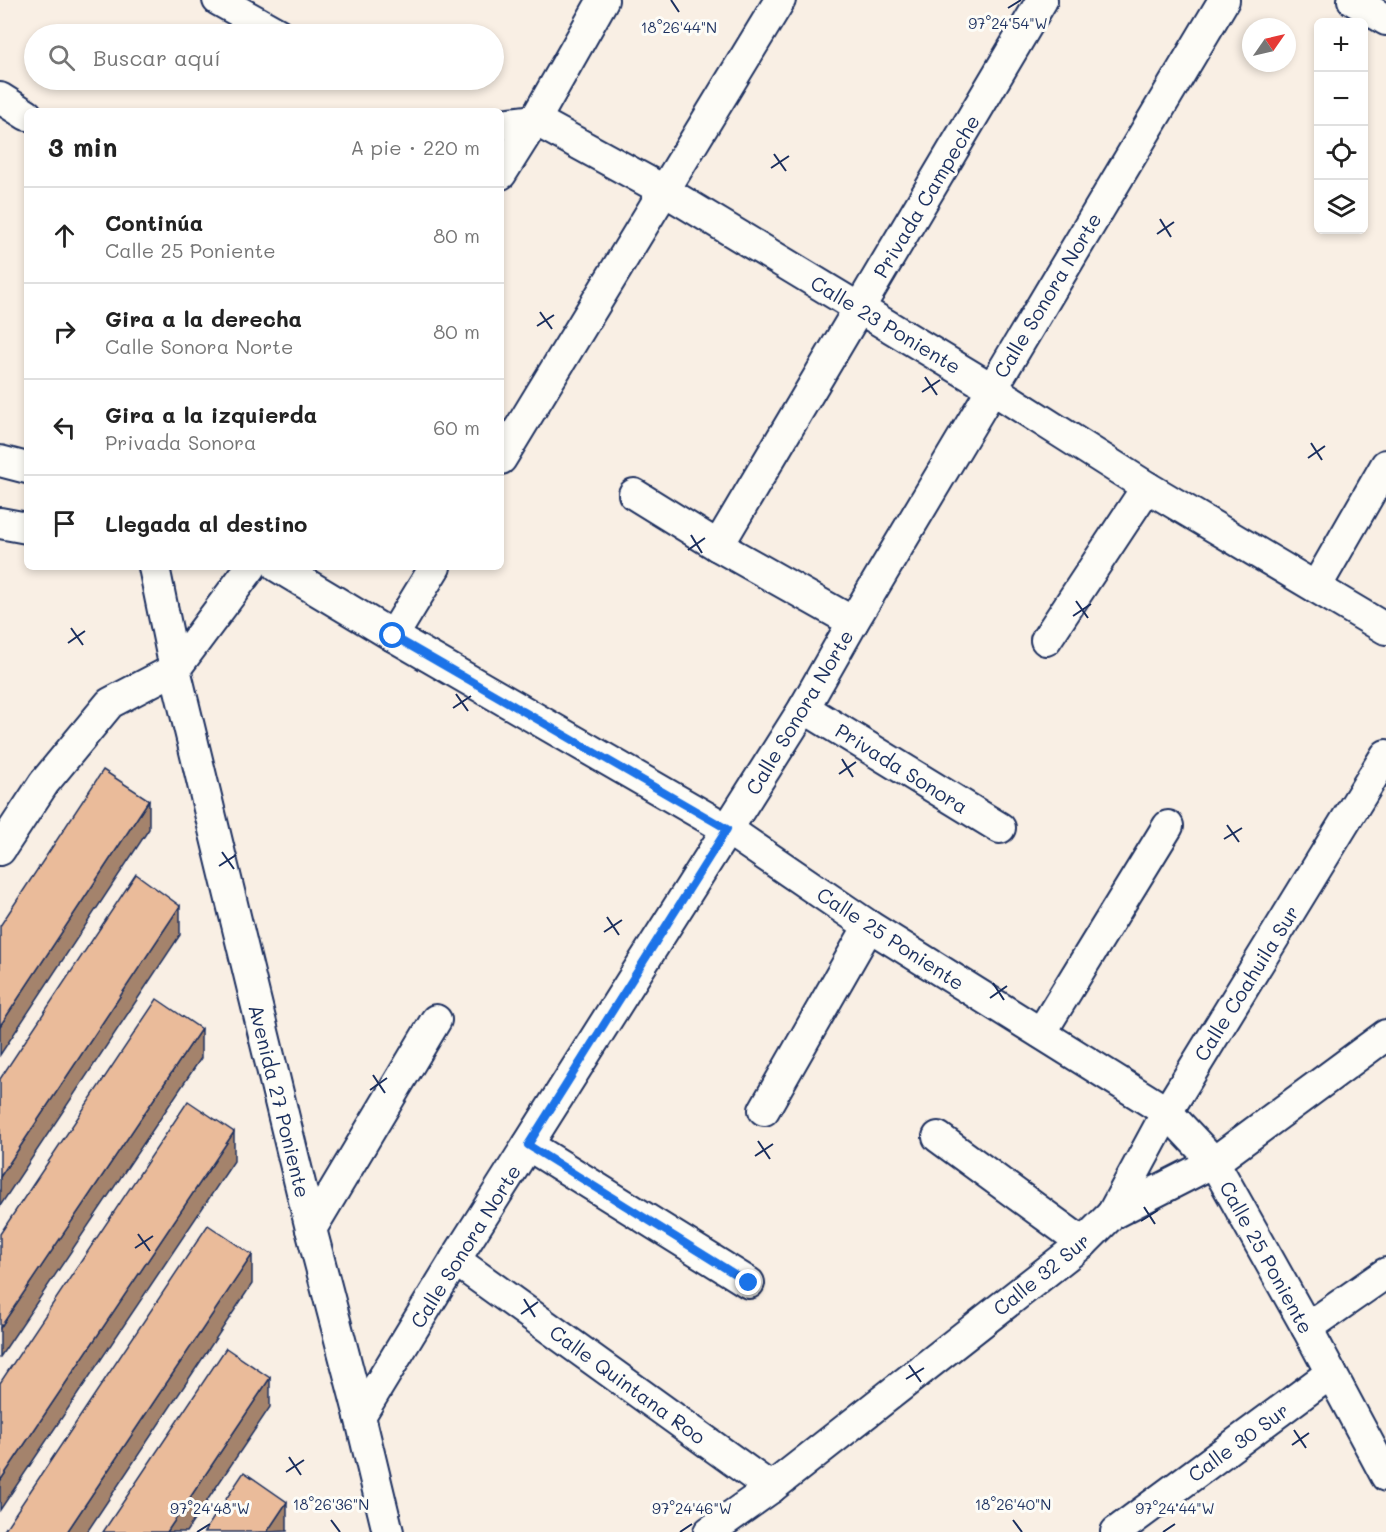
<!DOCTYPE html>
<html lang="es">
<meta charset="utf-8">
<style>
body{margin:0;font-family:Mali,sans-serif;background:#f6f6f6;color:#222}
.controls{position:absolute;right:18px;top:18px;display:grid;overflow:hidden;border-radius:9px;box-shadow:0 3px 9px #0003}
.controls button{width:54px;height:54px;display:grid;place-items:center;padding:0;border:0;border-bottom:2px solid #e0e0e0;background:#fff;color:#222;font:30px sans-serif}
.compass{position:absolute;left:1242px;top:18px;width:54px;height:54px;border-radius:50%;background:#fff;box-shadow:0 3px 9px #0003;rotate:56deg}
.stop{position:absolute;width:18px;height:18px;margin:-14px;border:4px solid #1a73e8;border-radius:50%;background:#fff}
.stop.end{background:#1a73e8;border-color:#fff;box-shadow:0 2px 6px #0008}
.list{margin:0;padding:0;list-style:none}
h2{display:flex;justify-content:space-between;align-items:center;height:78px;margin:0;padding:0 24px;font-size:26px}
h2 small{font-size:20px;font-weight:400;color:#767676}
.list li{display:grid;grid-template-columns:39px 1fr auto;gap:18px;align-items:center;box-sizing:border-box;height:96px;padding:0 24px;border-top:2px solid #e0e0e0}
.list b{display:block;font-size:22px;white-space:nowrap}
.list p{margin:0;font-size:20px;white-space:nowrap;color:#767676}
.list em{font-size:20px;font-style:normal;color:#767676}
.icon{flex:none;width:33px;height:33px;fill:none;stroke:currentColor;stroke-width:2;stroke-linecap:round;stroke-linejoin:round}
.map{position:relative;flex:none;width:1386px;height:1532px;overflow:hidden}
.search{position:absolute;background:#fff;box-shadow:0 3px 9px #0003;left:24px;top:24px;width:480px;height:66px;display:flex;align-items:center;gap:15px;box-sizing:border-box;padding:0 21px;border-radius:33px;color:#767676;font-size:22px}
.panel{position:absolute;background:#fff;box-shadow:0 3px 9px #0003;left:24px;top:108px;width:480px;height:462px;border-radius:9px}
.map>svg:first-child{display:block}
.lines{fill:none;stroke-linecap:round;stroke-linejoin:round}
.minor-casing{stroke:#1b2f5e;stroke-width:34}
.minor{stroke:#fdfcf7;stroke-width:30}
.shaded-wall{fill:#a4836c;stroke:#1b2f5e;stroke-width:1.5}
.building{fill:#eabb9a;stroke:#1b2f5e;stroke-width:1.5}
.route{stroke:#1a73e8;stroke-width:8}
.ticks{fill:none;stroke:#1b2f5e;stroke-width:2}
.labels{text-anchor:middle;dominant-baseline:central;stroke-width:6;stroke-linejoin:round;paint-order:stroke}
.street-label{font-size:20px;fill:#1b2f5e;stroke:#fdfcf7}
.ticks-label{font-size:15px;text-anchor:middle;fill:#1b2f5e;stroke:#fdfcf7;stroke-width:6;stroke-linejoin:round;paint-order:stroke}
</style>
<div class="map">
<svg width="1386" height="1532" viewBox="0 0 1386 1532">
<rect width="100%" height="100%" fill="#f9efe4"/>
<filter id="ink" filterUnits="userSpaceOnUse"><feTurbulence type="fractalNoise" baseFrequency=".0167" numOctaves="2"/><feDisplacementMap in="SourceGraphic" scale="12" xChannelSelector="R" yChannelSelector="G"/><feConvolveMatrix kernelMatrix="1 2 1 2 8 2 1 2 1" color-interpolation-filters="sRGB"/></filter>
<g filter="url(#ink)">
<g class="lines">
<defs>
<g id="minor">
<path d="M218,0L279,34"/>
<path d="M1353,0L1386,20"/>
<path d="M0,98L27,115"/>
<path d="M501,124L535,120L665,191L991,388L1147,487L1386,629"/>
<path d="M501,174L535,120L603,0"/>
<path d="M501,459L780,0"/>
<path d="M0,461L27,468"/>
<path d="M634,494L718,546L853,622"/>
<path d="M0,523L27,528"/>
<path d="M718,546L1042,0"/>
<path d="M154,567L175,669L311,1229L360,1416L388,1532"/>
<path d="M278,567L393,636L727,829L869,926L1167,1112L1214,1162L1307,1328L1386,1476"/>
<path d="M1316,587L1386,465"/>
<path d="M393,636L435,567"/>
<path d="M1046,640L1147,487"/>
<path d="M804,708L1000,828"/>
<path d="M0,850L44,783L110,703L175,669L251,567"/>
<path d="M1041,1033L1168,826"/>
<path d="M764,1110L869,926"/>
<path d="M938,1137L1083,1243"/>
<path d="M528,1145L749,1283"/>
<path d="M1112,1214L1167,1112L1386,755"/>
<path d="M311,1229L436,1020"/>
<path d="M455,1260L771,1488"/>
<path d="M1307,1328L1386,1273"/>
<path d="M360,1416L455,1260L804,708L853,622L1224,0"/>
<path d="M709,1532L771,1488L1083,1243L1112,1214L1214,1162L1386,1035"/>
<path d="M1116,1532L1331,1373"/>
</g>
</defs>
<!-- minor casing -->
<use href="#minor" class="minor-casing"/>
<!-- minor -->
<use href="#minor" class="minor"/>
</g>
<!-- shaded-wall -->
<g class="shaded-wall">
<path d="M149,800V829L0,1055V1026Z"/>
<path d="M180,906V935L0,1206V1177Z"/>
<path d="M201,1029V1058L0,1357V1328Z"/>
<path d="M234,1132V1161L0,1510V1481Z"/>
<path d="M252,1255V1284L87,1532H67Z"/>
<path d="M270,1378V1407L186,1532H167Z"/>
<path d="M287,1502V1531L267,1532Z"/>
</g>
<!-- building -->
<g class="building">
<path d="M103,770L149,800L0,1026V926Z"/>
<path d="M136,874L180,906L0,1177V1079Z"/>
<path d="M157,999L201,1029L0,1328V1234Z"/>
<path d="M188,1101L234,1132L0,1481V1383Z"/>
<path d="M208,1225L252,1255L67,1532H3Z"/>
<path d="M226,1348L270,1378L167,1532H103Z"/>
<path d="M244,1472L287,1502L267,1532H204Z"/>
</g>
</g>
<g class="lines" filter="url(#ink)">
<!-- route -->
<path class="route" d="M393,636L727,829L528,1145L749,1283"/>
</g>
<!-- ticks -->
<path class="ticks" d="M671,0L679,12M1008,8L1021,0M774,154L786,171M771,168L789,156M1160,219L1171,237M1157,234L1174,222M540,312L552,329M537,326L554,315M925,377L937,395M922,392L940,380M1311,443L1322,460M1308,458L1325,446M691,535L702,553M688,550L705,538M1076,601L1088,618M1073,616L1091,604M71,628L83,645M68,643L85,631M456,694L468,711M453,708L471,696M842,759L853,777M839,774L856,762M1227,825L1239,842M1224,839L1242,828M222,852L234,869M219,866L236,855M607,917L619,935M604,932L622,920M993,983L1004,1000M990,998L1007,986M373,1075L385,1093M370,1090L387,1078M758,1141L770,1159M755,1156L773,1144M1144,1207L1155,1224M1141,1221L1158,1210M138,1234L150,1251M135,1248L153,1236M524,1299L535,1317M521,1314L538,1302M909,1365L921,1382M906,1379L924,1368M1294,1430L1306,1448M1292,1445L1309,1433M289,1457L301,1475M286,1472L304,1460M331,1520L340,1532M1013,1520L1022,1532M197,1532L210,1524M680,1532L692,1524M1163,1532L1175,1524"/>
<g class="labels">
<!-- street labels -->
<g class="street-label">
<text transform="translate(926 196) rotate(-59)">Privada Campeche</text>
<text transform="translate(1047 295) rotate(-59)">Calle Sonora Norte</text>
<text transform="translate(886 324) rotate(31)">Calle 23 Poniente</text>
<text transform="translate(799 712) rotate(-59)">Calle Sonora Norte</text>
<text transform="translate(902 768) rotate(32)">Privada Sonora</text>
<text transform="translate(891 938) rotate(33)">Calle 25 Poniente</text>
<text transform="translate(1246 983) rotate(-58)">Calle Coahuila Sur</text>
<text transform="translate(280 1101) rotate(76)">Avenida 27 Poniente</text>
<text transform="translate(465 1246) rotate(-58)">Calle Sonora Norte</text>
<text transform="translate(1267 1257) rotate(61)">Calle 25 Poniente</text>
<text transform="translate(1041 1274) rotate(-39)">Calle 32 Sur</text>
<text transform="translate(628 1384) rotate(36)">Calle Quintana Roo</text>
<text transform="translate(1238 1442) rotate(-36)">Calle 30 Sur</text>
</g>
</g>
<g class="ticks-label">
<text x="1008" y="29">97°24'54"W</text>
<text x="679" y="33">18°26'44"N</text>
<text x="331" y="1510">18°26'36"N</text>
<text x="1013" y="1510">18°26'40"N</text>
<text x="210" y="1514">97°24'48"W</text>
<text x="692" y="1514">97°24'46"W</text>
<text x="1175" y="1514">97°24'44"W</text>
</g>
</svg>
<div class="controls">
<button>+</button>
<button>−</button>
<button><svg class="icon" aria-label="locate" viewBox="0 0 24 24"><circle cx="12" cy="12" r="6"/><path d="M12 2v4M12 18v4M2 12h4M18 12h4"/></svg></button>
<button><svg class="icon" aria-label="layers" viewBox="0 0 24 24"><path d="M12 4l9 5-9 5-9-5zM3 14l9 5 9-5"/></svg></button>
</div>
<svg class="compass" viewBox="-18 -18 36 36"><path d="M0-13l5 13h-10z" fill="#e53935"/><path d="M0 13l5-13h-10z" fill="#767676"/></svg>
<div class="stop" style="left:393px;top:636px"></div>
<div class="stop end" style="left:749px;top:1283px"></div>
<div class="search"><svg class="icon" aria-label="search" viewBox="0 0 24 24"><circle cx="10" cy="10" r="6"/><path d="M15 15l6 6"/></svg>Buscar aquí</div>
<section class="panel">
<h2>3 min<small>A pie · 220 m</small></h2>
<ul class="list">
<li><svg class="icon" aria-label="ahead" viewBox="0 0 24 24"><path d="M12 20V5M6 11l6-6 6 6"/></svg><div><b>Continúa</b><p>Calle 25 Poniente</p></div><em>80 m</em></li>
<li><svg class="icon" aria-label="right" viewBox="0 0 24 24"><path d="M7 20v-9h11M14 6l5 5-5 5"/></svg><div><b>Gira a la derecha</b><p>Calle Sonora Norte</p></div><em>80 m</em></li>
<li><svg class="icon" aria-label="left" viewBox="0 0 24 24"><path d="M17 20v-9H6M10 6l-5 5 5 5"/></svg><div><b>Gira a la izquierda</b><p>Privada Sonora</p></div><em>60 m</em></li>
<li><svg class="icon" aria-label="arrive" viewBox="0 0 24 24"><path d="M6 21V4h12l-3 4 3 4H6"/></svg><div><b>Llegada al destino</b></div></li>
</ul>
</section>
</div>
